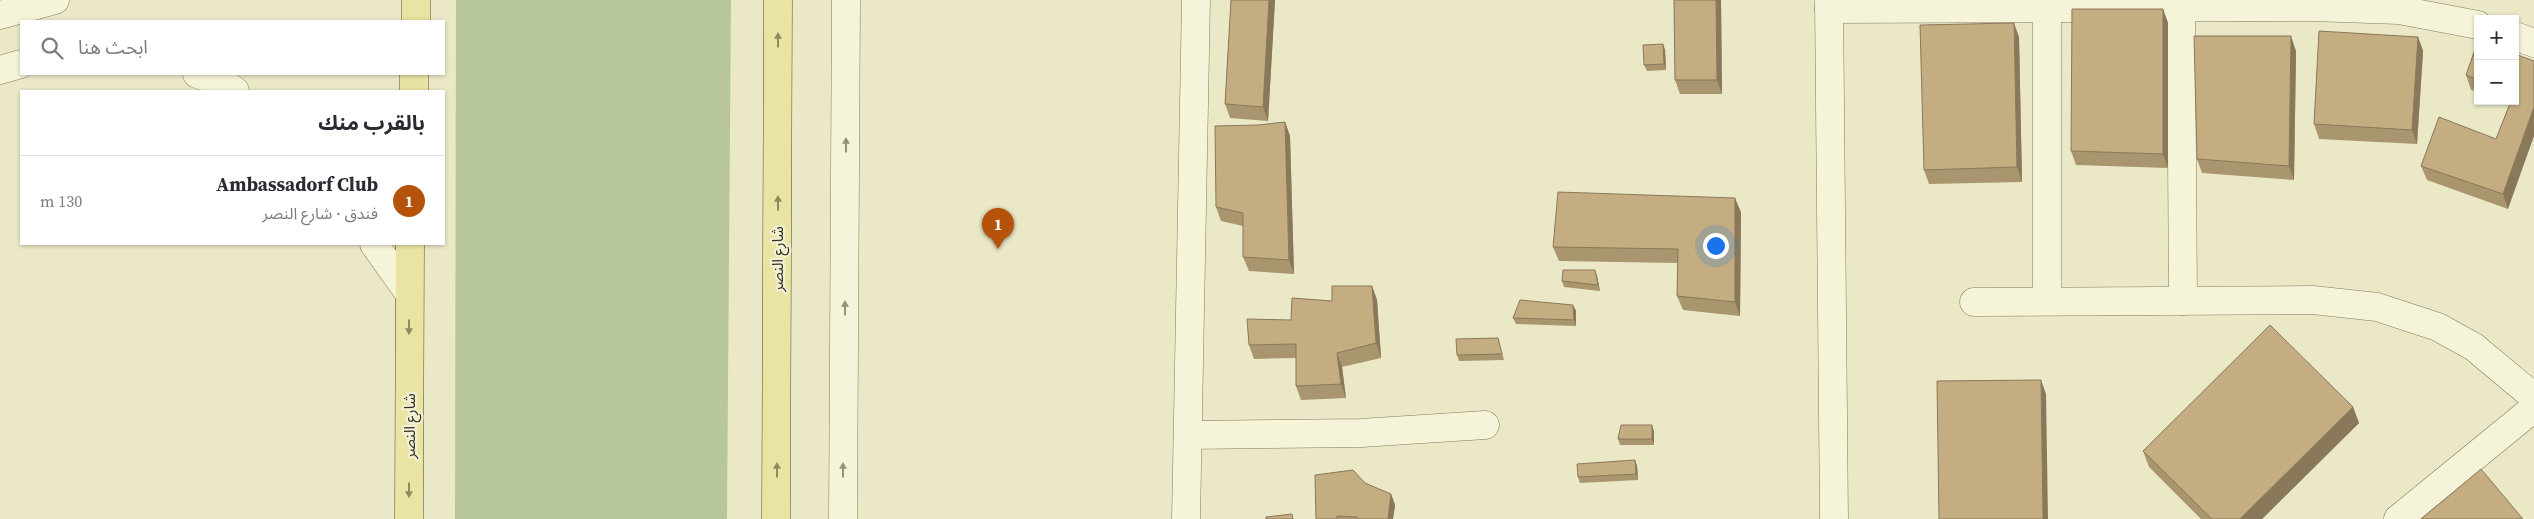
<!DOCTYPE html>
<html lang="ar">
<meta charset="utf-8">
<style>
body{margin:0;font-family:"Source Serif 4","Noto Sans Arabic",serif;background:#f7f7f7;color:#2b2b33;direction:rtl}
.controls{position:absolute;right:15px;top:15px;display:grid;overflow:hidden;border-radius:0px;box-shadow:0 1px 4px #0004}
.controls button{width:45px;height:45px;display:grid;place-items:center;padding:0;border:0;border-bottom:1px solid #e1e1e2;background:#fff;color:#2b2b33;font:25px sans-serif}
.you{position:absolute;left:1715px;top:245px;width:18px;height:18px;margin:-12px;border:4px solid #fff;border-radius:50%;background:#1a73e8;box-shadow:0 0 0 8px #1a73e833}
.badge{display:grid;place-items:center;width:32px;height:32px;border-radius:50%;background:#b45309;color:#fff;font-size:16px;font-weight:700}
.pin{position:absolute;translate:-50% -41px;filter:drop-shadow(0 1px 2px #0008)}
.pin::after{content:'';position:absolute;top:26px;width:18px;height:15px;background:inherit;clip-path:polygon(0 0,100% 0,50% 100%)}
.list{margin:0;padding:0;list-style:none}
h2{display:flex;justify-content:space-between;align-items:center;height:65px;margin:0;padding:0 20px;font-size:21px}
h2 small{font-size:16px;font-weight:400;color:#7c7c81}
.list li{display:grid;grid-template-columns:32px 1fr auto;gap:15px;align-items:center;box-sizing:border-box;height:90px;padding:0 20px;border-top:1px solid #e1e1e2}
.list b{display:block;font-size:19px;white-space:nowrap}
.list p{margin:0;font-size:16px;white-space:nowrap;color:#7c7c81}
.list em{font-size:16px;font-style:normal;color:#7c7c81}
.icon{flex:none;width:28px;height:28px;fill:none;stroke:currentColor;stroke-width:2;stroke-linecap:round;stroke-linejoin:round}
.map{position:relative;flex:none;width:2534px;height:519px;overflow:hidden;direction:ltr}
.search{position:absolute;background:#fff;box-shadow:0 1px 4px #0004;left:20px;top:20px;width:425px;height:55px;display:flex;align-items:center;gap:12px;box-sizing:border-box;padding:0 18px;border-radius:0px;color:#7c7c81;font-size:19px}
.panel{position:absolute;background:#fff;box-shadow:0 1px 4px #0004;left:20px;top:90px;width:425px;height:155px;border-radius:0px;direction:rtl}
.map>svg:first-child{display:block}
.green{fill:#b7c79b}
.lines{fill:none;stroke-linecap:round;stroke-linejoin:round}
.minor-casing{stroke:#837b5e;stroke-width:29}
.major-casing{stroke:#524832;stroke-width:29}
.minor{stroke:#f5f4d9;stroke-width:28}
.major{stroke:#e9e4a2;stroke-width:28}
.wall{fill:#a9956e}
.shaded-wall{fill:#89795a}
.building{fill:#c4ad80;stroke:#89795a}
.oneway{fill:#8f8a61}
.oneway2{fill:#95927c}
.labels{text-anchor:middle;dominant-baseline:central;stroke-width:4.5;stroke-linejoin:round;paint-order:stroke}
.street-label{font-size:15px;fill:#352f20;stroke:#f2f1d5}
</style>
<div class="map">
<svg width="2534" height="519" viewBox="0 0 2534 519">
<rect width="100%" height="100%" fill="#eae8c7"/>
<!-- green -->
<path class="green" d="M456,0H731L727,519H455Z"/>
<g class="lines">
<defs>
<g id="minor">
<path d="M1829,0L1834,519"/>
<path d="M2047,0V301"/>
<path d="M2181,6L2183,301"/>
<path d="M1829,9L2313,7L2399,10L2478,25"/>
<path d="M0,15L55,0"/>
<path d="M2515,36L2534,43"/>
<path d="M0,70L21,64"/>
<path d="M197,74L220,81L235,91"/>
<path d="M374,244L409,293"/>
<path d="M1974,302L2313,300L2377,307L2438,327L2474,347L2534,397"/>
<path d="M1188,435L1361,433L1485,425"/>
<path d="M843,519L846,0"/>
<path d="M1186,519L1196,0"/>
<path d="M2398,519L2534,408"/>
</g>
<g id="major">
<path d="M416,21V0"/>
<path d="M414,91V74"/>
<path d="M409,519L410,244"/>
<path d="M776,519L778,0"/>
</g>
</defs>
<!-- minor casing -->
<use href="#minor" class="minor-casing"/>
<!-- major casing -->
<use href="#major" class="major-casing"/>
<!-- minor -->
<use href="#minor" class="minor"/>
<!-- major -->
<use href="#major" class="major"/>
</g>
<!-- wall -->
<g class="wall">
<path d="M1231,0H1275L1268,121L1230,118L1225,104Z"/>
<path d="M1674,0H1721L1722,94H1680L1675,80Z"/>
<path d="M2163,9L2168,23V168L2076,165L2071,151Z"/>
<path d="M2019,37L2022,182L1929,184L1924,170Z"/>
<path d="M2418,37L2423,51L2417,144L2319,139L2314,124Z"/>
<path d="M2478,41V92L2471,90L2466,75Z"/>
<path d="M1663,44L1665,50L1666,70L1647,71L1644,65Z"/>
<path d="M2296,51L2294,180L2202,173L2197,159Z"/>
<path d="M2534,61L2508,209L2427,180L2421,166L2496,139L2510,103L2504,101H2515Z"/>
<path d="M1285,122L1290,136L1294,274L1249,271L1243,257V226L1221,221L1216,207L1258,125Z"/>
<path d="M1741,212L1740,316L1683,310L1677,296L1678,263L1559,261L1553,247Z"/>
<path d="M1597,276L1600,291L1564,287L1562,281Z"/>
<path d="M1372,286L1377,300L1381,358L1342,367L1346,398L1301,400L1296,386V358L1254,359L1249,345L1291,320L1332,301Z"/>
<path d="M1573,305L1576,311V326L1516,324L1513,318Z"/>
<path d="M1498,338L1504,360L1459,361L1457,355Z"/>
<path d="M2353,407L2359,423L2262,519H2201L2149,467L2143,451Z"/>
<path d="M1654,431V445H1620L1618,439Z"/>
<path d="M1635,460L1637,466L1638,480L1580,483L1578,477Z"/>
<path d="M1365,483L1391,494L1395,505L1393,519H1316Z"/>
</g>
<!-- shaded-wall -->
<g class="shaded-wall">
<path d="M1269,0H1275L1268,121L1263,107Z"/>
<path d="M1716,0H1721L1722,94L1717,80Z"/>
<path d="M2163,9L2168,23V168L2163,154Z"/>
<path d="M2014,23L2019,37L2022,182L2017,167Z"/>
<path d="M2291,36L2296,51L2294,180L2289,166Z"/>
<path d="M2418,37L2423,51L2417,144L2412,130Z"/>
<path d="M1663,44L1665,50L1666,70L1664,64Z"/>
<path d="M2534,107V136L2508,209L2503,194Z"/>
<path d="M1285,122L1290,136L1294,274L1289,260Z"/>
<path d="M1735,198L1741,212L1740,316L1735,302Z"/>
<path d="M1595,270L1597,276L1600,291L1598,285Z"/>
<path d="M1372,286L1377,300L1381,358L1376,343Z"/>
<path d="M1573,305L1576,311V326L1574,320Z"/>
<path d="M1337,353L1342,367L1346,398L1341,384Z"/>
<path d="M2041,380L2046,394L2048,519H2043Z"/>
<path d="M2353,407L2359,423L2262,519H2240Z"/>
<path d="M1652,425L1654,431V445L1652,439Z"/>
<path d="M1635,460L1637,466L1638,480L1636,474Z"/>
<path d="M1391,494L1395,505L1393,519H1388Z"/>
</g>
<!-- building -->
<g class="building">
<path d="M1231,0H1269L1263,107L1225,104Z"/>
<path d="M1674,0H1716L1717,80H1675Z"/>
<path d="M2072,9H2163V154L2071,151Z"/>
<path d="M2014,23L2017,167L1924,170L1920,25Z"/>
<path d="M2319,31L2418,37L2412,130L2314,124Z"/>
<path d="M2194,36H2291L2289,166L2197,159Z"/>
<path d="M2478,41V80L2466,75Z"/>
<path d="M1663,44L1664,64L1644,65L1643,45Z"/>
<path d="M2515,54L2534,61V107L2503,194L2421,166L2439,117L2496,139L2511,101H2515Z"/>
<path d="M1285,122L1289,260L1243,257V213L1216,207L1215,126L1258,125Z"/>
<path d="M1558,192L1735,198V302L1677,296L1678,249L1553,247Z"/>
<path d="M1563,270H1595L1598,285L1562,281Z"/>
<path d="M1332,286H1372L1376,343L1337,353L1341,384L1296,386V344L1249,345L1247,319L1291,320L1292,298L1332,301Z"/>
<path d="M1520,300L1573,305L1574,320L1513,318Z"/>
<path d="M2270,325L2353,407L2240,519H2212L2143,451Z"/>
<path d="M1498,338L1502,354L1457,355L1456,339Z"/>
<path d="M2041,380L2043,519H1939L1937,381Z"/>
<path d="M1621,425H1652V439H1618Z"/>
<path d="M1635,460L1636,474L1578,477L1577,464Z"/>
<path d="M2481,469L2523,519H2421Z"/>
<path d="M1353,470L1365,483L1391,494L1388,519H1360L1356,517L1337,516V519H1316L1315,475Z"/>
<path d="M1292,514L1293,519H1266V517Z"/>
</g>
<!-- one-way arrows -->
<defs><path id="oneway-solid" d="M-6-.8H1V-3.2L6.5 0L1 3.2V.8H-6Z" transform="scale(1.25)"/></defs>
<g class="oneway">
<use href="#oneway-solid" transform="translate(778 40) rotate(-90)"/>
<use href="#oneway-solid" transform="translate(778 203) rotate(-90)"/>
<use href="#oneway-solid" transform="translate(409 327) rotate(90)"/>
<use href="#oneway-solid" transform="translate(777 470) rotate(-90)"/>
<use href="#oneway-solid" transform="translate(409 490) rotate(90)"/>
</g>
<g class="oneway2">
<use href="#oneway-solid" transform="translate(846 145) rotate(-90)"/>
<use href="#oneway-solid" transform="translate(845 308) rotate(-90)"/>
<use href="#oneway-solid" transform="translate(843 470) rotate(-90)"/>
</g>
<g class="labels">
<!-- street labels -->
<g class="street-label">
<text transform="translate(777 259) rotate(-90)">شارع النصر</text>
<text transform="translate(409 426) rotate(-90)">شارع النصر</text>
</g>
</g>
</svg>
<div class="controls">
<button>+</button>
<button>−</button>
</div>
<div class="you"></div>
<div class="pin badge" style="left:998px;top:249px">1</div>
<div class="search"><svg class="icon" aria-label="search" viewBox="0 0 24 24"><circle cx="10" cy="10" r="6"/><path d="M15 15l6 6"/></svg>ابحث هنا</div>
<section class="panel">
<h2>بالقرب منك<small></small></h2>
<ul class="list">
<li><span class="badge">1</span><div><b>Ambassadorf Club</b><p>فندق · شارع النصر</p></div><em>130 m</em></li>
</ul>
</section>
</div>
